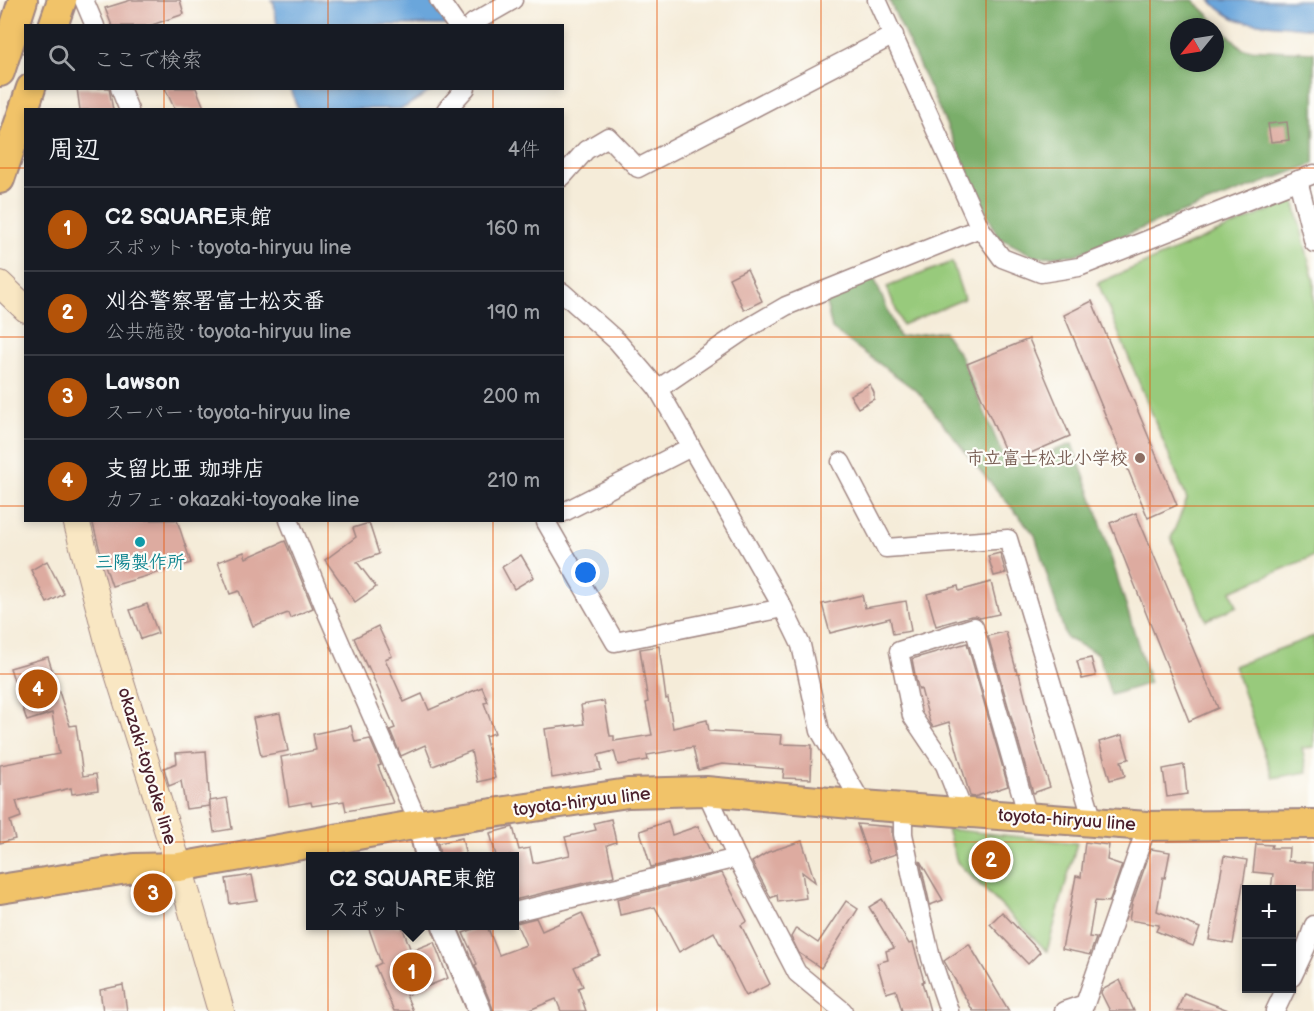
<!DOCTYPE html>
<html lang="ja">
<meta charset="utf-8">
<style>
body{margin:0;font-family:"Balsamiq Sans","Klee One",sans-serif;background:#242831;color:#f1f3f6}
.controls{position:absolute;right:18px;bottom:18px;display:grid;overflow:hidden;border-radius:0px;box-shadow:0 3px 9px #0003}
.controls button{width:54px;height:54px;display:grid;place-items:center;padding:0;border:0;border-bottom:2px solid #363941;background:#171b24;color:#f1f3f6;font:30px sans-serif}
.compass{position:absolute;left:1170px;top:18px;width:54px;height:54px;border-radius:50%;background:#171b24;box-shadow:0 3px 9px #0003;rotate:240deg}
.you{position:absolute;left:586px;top:573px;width:21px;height:21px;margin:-15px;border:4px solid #fff;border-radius:50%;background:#1a73e8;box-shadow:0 0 0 9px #1a73e833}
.badge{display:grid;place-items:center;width:39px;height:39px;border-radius:50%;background:#b45309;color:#fff;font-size:20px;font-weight:700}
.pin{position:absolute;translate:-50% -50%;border:3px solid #fff;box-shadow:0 2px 6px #0006}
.popup{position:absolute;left:306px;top:852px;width:213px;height:78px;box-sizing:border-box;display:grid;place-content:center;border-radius:0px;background:#171b24;filter:drop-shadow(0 2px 4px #0005);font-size:20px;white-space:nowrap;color:#9ea1a6}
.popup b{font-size:22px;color:#f1f3f6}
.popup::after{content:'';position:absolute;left:50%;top:100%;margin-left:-12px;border:12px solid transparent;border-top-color:#171b24}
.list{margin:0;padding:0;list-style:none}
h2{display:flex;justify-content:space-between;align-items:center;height:78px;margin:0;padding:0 24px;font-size:26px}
h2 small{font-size:20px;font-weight:400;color:#9ea1a6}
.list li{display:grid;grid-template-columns:39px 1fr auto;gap:18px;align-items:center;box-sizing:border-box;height:84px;padding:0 24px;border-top:2px solid #363941}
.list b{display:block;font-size:22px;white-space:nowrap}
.list p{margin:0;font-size:20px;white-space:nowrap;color:#9ea1a6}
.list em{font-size:20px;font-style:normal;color:#9ea1a6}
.icon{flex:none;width:33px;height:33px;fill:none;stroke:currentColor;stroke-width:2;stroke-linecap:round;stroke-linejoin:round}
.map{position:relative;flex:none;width:1314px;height:1011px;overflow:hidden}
.search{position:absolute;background:#171b24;box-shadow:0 3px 9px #0003;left:24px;top:24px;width:540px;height:66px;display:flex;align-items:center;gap:15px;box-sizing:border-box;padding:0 21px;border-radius:0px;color:#9ea1a6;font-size:22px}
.panel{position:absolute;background:#171b24;box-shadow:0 3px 9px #0003;left:24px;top:108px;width:540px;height:414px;border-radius:0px}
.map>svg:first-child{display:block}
.green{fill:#98ca7b;stroke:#717453;stroke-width:1.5}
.forest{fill:#7aae6b;stroke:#62664b;stroke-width:1.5;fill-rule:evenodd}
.water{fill:#6ba6db;stroke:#5a6283;stroke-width:1.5}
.building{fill:#ddaba0}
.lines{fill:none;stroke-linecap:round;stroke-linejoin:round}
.minor-casing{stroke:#a08682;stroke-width:21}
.tertiary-casing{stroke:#a08682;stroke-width:26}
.secondary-casing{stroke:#a08682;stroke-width:28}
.primary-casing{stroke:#a08682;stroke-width:32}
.minor{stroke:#fff;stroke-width:18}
.tertiary{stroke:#fff;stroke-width:22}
.secondary{stroke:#f9e7c3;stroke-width:26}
.primary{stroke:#f1c369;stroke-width:28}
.grid{fill:none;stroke:#e8590c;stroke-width:1.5;stroke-opacity:0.55}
.education-dot{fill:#8d6e63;stroke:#fdfcf7;stroke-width:2}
.culture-dot{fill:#0f9aa8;stroke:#fdfcf7;stroke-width:2}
.labels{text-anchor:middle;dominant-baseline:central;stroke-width:4.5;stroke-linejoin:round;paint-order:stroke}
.education-label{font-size:18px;font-weight:bold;fill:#785e54;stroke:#fdfcf7;text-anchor:end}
.culture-label{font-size:18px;font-weight:bold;fill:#0d838f;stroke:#fdfcf7}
.street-label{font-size:18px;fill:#4a1f2b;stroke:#fdfcf7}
</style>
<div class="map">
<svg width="1314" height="1011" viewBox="0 0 1314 1011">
<rect width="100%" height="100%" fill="#fdfcf7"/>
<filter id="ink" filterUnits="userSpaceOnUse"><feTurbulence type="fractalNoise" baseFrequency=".0167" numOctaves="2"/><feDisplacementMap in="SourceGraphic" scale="12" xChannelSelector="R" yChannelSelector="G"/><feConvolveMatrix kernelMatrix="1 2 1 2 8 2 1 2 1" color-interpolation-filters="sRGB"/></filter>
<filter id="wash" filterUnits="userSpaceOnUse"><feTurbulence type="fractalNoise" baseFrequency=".008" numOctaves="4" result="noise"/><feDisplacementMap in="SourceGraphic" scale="24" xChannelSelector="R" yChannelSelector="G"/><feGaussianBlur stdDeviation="1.35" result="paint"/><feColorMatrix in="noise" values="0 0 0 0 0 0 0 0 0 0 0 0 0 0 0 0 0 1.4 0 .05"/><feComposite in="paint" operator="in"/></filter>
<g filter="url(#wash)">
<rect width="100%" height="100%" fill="#f5ecd9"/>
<!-- green -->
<g class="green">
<path d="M1294,200L1314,282V556L1231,591L1237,606L1206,620L1171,538L1187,499L1098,283Z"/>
<path d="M952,262L964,299L902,325L887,287Z"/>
<path d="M1314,636V747L1302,748L1307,772L1273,778L1234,666Z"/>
<path d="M947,829L1077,843L1047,951L957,862Z"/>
</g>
<!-- forest -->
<g class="forest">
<path d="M889,0H1193L1243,49L1314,52V164L1170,217L1075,255L1036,257L998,237ZM1179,27H1215V63H1179Z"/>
<path d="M874,278L899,337L943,331L961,357L1008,467L1072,444L1096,508L1150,683L1111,695L1098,654L1066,638L1035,535L978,468L918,392L832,329L825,298Z"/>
</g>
<!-- water -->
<g class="water">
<path d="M271,0H430L448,25H277L274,3Z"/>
<path d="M1210,0H1314V29L1248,22L1235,19L1219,9Z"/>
<path d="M290,89H434L402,109H298Z"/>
</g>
<g id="blocks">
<!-- building -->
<g class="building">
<path d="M131,0H180L184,14L149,26H112L105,8Z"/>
<path d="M77,88H109L113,110H80Z"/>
<path d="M165,88H196L205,110H175Z"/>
<path d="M1287,122L1289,140L1271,142L1268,124Z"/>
<path d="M747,269L762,301L744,310L729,278Z"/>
<path d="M1092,301L1177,505L1148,518L1064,315Z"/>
<path d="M1029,339L1070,436L1010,462L967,364Z"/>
<path d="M870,384L874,393V399L858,408L850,395Z"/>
<path d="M1136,513L1218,708L1189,721L1110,523Z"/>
<path d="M92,520H177L191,563L112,586L99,547Z"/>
<path d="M369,523L379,554L357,562L376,587L355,602L325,560L356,537L353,528Z"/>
<path d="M285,541L313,608L290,618L288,613L253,626L239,591L230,594L218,562L244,552L246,558Z"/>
<path d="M1000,553L1006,573L994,576L988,556Z"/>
<path d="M521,555L534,577L514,589L502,567Z"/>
<path d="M47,561L64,594L47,603L31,570Z"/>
<path d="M991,582L999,614L980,618L976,616H971L936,626L927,594L958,586L959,591Z"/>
<path d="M862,595L865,608L906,601L911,631L893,634L890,618L830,633L822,604Z"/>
<path d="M147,604L158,633L141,639L130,610Z"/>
<path d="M378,626L392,656L385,659L404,702L422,694L429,710L482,687L488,702L484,703L495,733L485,736L495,778L478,782L471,751L433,766L425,745L401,756L390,730L395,728L368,666L367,667L354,638Z"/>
<path d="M1004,632H1006L1017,673H1019L1037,745L1050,787L1033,793L988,636Z"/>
<path d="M967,643L1008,786L974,797L970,796L949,722L933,727L930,723L921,689L919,690L916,680L912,659Z"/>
<path d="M659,646L666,699L668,698L673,728L707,720L709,731L782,735L781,744L812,745L811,779L783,778L784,769L722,764L698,770L693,747L647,755L648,760L618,765L614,751L598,755L601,770L552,778L545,729L584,724L581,705L604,701L610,736H614V741L652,735L646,703L648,702L640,649Z"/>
<path d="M48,657L70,726L76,725L83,776L96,774L98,790L72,794L71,788L16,801L21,817L10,821L15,839L0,843V765L59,754L52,713L27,721L10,668Z"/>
<path d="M1091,658L1096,676L1082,679L1077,661Z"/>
<path d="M280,713L288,751L261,756L253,718Z"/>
<path d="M351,726L355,742L370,739L381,765L378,766L393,803L346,811L344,801L312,806L311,802L289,806L281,757L316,750L313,734Z"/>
<path d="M1122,735L1129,759L1121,761L1125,776L1110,780L1099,742Z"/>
<path d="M206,751L210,806L186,809L181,781L169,786L164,768L177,763L176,753Z"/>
<path d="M1184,765L1187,794L1167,797L1163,769Z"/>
<path d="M227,798L232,829L214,832L209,801Z"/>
<path d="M611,819L616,842L607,845L614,876L514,900V856H496L490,833L513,827L519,850L530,848L533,863L570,855L565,837L596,830L594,823Z"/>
<path d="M668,821L672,835L698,826L711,853L651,867L640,831Z"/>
<path d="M857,824L892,827V836L896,854L870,862Z"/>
<path d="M462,838L466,856H440L438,843Z"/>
<path d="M802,841L815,882L802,872L806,898L778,902L777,895L771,898L752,862L768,852Z"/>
<path d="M1085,842L1109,845L1107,860L1122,865L1109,902L1095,901L1089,937L1096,938L1090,955L1062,949L1076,876L1081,877Z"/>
<path d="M985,844H999L998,872H983Z"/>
<path d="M1256,844L1272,845L1271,848H1289L1288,861L1314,863V890H1271L1273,874L1253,872Z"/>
<path d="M1151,849L1170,852L1165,878L1163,877L1157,911L1200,928L1193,946L1156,931L1159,925L1129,920L1132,904Z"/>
<path d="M1224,856L1247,860L1233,944L1209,940Z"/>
<path d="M920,861L943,900L930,905Z"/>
<path d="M722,873L747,921L741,925L770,984L746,996L714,932L679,952L655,907L620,915L617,899Z"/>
<path d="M252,875L257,900L230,904L226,879Z"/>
<path d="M882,899L909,944L913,943L924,981L922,982L930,1011H902L896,990L886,993L877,963L888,960L886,951L894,948L869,907Z"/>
<path d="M846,901L858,909L821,968L799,953L791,937L796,928L818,943Z"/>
<path d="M1002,912L1040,952L1028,964L990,924Z"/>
<path d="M582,913L600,955L574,967L583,986L578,988L586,1011H561L556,999L527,1011H494L475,965L477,964L463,933L482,926H487L499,955L526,945L516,923L536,918L542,931Z"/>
<path d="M368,926H402L411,951L434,942L448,978L406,995L413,1011H394L375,966L381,963Z"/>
<path d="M969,944L1009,1011H973L944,961Z"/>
<path d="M1120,980L1134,1011H1110L1101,993L1102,990Z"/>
<path d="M123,985L127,1011H103L100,990Z"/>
<path d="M1184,993L1228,1010V1011H1177Z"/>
</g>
</g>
</g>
<g filter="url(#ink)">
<use href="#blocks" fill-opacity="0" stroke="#a08682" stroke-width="1.5"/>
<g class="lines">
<defs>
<g id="minor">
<path d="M84,0L95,26"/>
<path d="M439,0L457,26"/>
<path d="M877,0L980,228L1002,258L1041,273L1079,267L1314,174"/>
<path d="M473,23L513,0"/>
<path d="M120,88L129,110"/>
<path d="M446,110L466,88"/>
<path d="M562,177L586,150L608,137L638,168L894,35"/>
<path d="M1298,180L1314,243"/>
<path d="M562,292L617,341L658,389L783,608L801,645L820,731L863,805"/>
<path d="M658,389L743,331L786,306L980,228"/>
<path d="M841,462L886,548L1008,539L1093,821"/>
<path d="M562,513L691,447"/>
<path d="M289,520L328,615L419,824"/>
<path d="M548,520L546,522L615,642L783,608"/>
<path d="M706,791L737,858L797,973L843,1011"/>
<path d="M903,808V834L912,877L931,958L949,1011"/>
<path d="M964,813L945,765L912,716L899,651L974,627L1028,817"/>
<path d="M514,912L737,858"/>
<path d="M1292,977L1307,945L1314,925"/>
<path d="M1064,1011L1085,1004L1147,826"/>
<path d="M1275,1011L1286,988"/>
</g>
<g id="tertiary">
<path d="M419,824L427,856"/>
<path d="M444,926L480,1011"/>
</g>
<g id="secondary">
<path d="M0,284L26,309"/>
<path d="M76,520L109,645L179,867L221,1011"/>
</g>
<g id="primary">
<path d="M53,26L62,0"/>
<path d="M0,72L23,0"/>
<path d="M0,179L31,88"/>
<path d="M0,889L134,868L179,867L419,824L628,793L706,791L863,805L1147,826L1314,824"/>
</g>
</defs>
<!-- minor casing -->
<use href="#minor" class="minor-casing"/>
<!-- tertiary casing -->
<use href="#tertiary" class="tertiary-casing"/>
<!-- secondary casing -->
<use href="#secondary" class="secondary-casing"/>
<!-- primary casing -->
<use href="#primary" class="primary-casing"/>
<!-- minor -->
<use href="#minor" class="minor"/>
<!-- tertiary -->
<use href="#tertiary" class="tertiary"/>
<!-- secondary -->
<use href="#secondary" class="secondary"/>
<!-- primary -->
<use href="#primary" class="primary"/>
</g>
</g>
<!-- grid -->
<path class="grid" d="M164,0V26M328,0V26M493,0V26M657,0V1011M821,0V1011M986,0V1011M1150,0V1011M164,88V110M328,88V110M493,88V110M0,168H26M562,168H1314M0,337H26M562,337H1314M0,506H26M562,506H1314M164,520V1011M328,520V1011M493,520V1011M0,674H1314M0,842H1314"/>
<!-- markers -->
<circle class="education-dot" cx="1140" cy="458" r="6"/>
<circle class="culture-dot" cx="140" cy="542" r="6"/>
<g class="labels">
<!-- education labels -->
<g class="education-label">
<text x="1128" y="458">市立富士松北小学校</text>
</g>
<!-- culture labels -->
<g class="culture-label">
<text x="140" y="562">三陽製作所</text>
</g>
<!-- street labels -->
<g class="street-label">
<text transform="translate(147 766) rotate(73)">okazaki-toyoake line</text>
<text transform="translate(582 802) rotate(-7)">toyota-hiryuu line</text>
<text transform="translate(1067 820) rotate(4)">toyota-hiryuu line</text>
</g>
</g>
</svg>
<div class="controls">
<button>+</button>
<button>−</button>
</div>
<svg class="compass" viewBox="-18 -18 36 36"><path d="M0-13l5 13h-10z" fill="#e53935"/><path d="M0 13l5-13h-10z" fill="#9ea1a6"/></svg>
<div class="you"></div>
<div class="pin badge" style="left:412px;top:972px">1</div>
<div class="popup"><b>C2 SQUARE東館</b>スポット</div>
<div class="pin badge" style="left:991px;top:860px">2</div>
<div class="pin badge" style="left:153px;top:893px">3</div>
<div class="pin badge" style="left:38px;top:689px">4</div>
<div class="search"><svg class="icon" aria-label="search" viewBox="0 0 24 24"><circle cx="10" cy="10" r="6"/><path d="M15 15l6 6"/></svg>ここで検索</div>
<section class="panel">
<h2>周辺<small>4件</small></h2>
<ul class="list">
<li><span class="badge">1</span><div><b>C2 SQUARE東館</b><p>スポット · toyota-hiryuu line</p></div><em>160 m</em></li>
<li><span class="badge">2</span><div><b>刈谷警察署富士松交番</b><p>公共施設 · toyota-hiryuu line</p></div><em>190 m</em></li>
<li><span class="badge">3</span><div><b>Lawson</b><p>スーパー · toyota-hiryuu line</p></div><em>200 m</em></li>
<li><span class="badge">4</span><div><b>支留比亜 珈琲店</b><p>カフェ · okazaki-toyoake line</p></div><em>210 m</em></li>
</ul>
</section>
</div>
